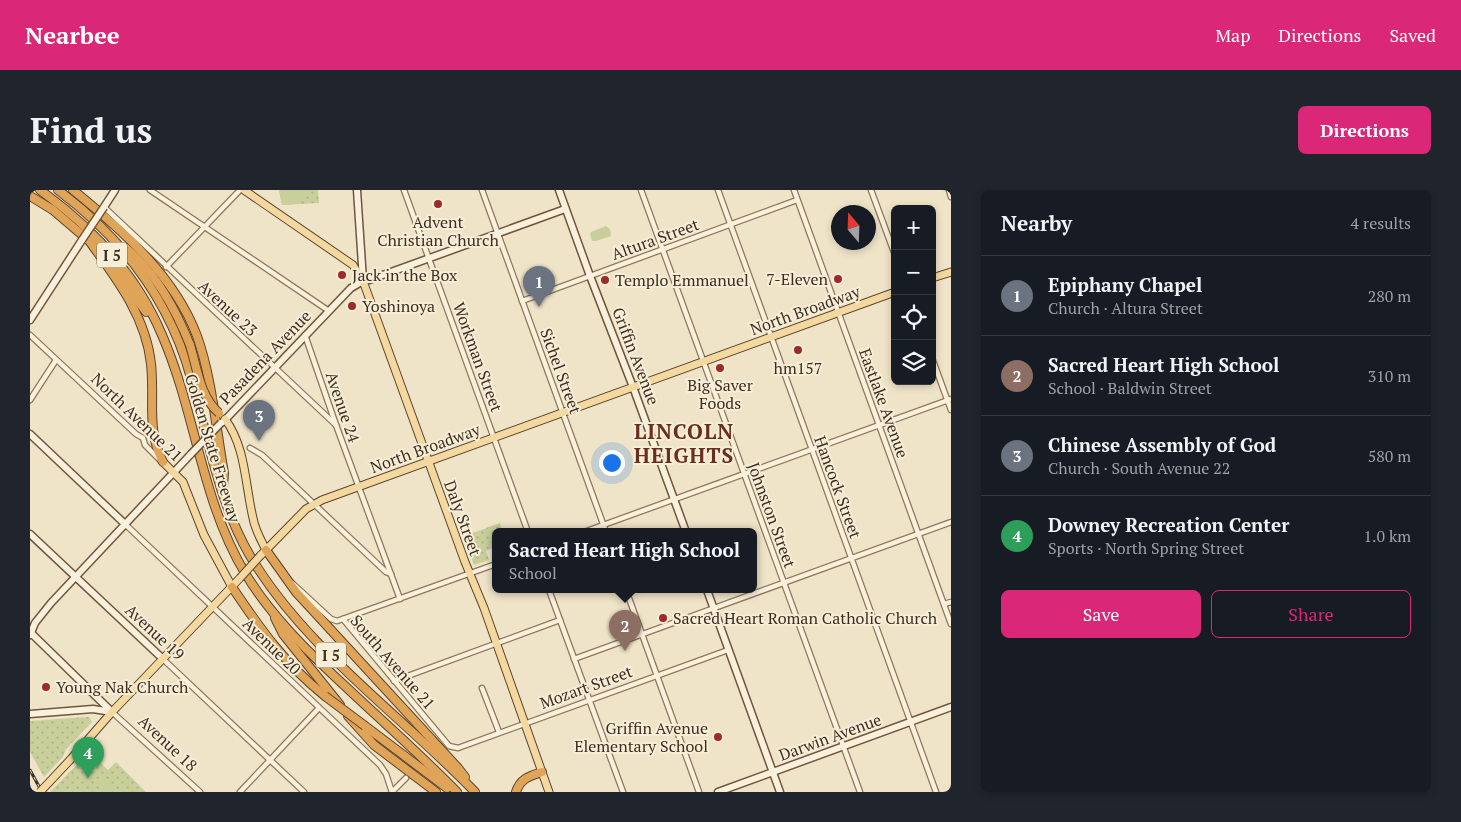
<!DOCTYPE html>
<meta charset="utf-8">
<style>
body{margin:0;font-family:"PT Serif",serif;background:#20242c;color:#f1f3f6}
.controls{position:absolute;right:15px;top:15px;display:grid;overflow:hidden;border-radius:8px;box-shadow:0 2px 8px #0003}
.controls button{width:45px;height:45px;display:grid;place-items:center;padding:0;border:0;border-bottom:1px solid #363941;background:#171b24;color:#f1f3f6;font:25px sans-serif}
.compass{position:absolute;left:801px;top:15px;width:45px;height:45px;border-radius:50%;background:#171b24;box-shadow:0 2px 8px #0003;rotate:341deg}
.you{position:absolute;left:581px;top:272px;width:18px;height:18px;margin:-12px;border:4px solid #fff;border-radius:50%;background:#1a73e8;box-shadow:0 0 0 8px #1a73e833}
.badge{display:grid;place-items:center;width:32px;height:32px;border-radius:50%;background:#db2777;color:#fff;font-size:16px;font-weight:700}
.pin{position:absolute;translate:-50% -41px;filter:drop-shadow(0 1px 2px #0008)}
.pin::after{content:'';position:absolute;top:26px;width:18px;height:15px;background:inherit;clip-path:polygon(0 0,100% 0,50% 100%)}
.popup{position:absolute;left:462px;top:338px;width:265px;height:65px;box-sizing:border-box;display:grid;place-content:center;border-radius:8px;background:#171b24;filter:drop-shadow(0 1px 4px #0005);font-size:16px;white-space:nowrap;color:#9ea1a6}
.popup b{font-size:19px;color:#f1f3f6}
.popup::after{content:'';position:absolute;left:50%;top:100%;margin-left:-10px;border:10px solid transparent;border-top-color:#171b24}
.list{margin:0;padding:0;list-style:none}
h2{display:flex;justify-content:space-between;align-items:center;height:65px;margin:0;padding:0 20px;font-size:21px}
h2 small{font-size:16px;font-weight:400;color:#9ea1a6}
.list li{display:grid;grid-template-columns:32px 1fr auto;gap:15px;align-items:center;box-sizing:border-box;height:80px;padding:0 20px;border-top:1px solid #363941}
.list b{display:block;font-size:19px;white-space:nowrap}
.list p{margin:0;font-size:16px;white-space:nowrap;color:#9ea1a6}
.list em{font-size:16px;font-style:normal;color:#9ea1a6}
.actions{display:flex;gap:10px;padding:15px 20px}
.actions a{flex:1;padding:11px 0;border:1px solid #db2777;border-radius:8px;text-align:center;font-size:18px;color:#db2777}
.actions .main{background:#db2777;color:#fff}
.icon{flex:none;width:28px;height:28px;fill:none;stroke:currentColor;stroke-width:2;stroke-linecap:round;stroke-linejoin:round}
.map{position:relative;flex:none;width:921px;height:602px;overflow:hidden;border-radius:8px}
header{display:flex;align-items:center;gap:30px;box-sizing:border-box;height:70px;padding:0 25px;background:#db2777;color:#fff}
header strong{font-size:24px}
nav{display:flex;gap:28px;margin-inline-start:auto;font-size:18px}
.intro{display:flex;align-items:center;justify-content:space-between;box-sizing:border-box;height:120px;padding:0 30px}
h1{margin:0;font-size:35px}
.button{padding:12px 22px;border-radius:8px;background:#db2777;color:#fff;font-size:18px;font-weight:700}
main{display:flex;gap:30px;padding:0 30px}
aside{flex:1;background:#171b24;border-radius:8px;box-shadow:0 2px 8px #0003}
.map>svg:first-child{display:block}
.park{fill:url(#park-dots)}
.pitch{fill:#c9cf9b}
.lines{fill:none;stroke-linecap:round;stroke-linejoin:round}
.street-casing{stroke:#8d765c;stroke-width:7}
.secondary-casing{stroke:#6f573f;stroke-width:9}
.primary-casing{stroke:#5b4430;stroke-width:9}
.highway-casing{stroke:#5b4430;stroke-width:10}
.street{stroke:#faf1dc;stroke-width:4.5}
.secondary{stroke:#faf1dc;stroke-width:6}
.primary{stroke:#f3d9a0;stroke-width:7}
.highway{stroke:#e0a458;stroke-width:8}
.rail-casing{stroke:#3d2e20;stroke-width:3}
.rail{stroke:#f7eed8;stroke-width:1;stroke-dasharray:4;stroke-linecap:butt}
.secondary-bridge-casing{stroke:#6f573f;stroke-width:9;stroke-linecap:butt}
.primary-bridge-casing{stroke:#5b4430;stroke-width:9;stroke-linecap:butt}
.highway-bridge-casing{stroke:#5b4430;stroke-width:10;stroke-linecap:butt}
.secondary-bridge{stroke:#faf1dc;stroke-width:6}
.primary-bridge{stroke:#f3d9a0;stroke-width:7}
.highway-bridge{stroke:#e0a458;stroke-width:8}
.poi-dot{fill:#9e2a2b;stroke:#f7eed8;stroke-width:2}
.labels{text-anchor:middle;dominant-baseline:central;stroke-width:4;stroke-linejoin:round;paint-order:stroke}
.shield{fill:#f7eed8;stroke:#756857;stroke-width:1}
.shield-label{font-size:15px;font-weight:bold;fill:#3d2e20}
.poi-label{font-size:16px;fill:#3d2e20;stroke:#f7eed8;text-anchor:start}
.street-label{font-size:16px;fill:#3d2e20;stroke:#f7eed8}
.district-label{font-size:21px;font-weight:bold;letter-spacing:1px;fill:#6b2e1e;stroke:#f7eed8}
</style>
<header>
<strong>Nearbee</strong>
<nav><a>Map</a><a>Directions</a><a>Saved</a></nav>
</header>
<div class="intro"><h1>Find us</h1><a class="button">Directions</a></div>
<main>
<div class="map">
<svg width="921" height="602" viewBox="0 0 921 602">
<defs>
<pattern id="park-dots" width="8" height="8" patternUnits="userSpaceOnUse" patternTransform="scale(1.25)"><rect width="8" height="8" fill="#c9cf9b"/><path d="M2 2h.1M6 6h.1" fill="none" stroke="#aeb285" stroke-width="1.8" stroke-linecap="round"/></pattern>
</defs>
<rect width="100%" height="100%" fill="#f0e4c8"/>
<!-- park -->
<g class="park">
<path d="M249,0H288L289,13L252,15Z"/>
<path d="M470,333L473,342H466V357L456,361L459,370L444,375L434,346Z"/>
<path d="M57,527H59L62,532L36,559L33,567L14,587L0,562V531Z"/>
<path d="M59,562L78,580L86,572L116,602H20Z"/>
</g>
<!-- pitch -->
<g class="pitch">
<path d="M249,0H281C277,13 264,15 252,15Z"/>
<path d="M576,36L580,39L581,46L566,51H562L560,44L561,42Z"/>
<path d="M71,587L83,598L79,602H74L65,593Z"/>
</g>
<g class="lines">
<defs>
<g id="street">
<path d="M120,0L299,121"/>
<path d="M374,0L498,342"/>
<path d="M452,0L576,342"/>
<path d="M611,0L830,602"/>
<path d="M688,0L906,602"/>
<path d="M764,0L921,434"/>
<path d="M841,0L865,65"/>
<path d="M919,0L921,7"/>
<path d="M74,17L306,235"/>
<path d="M136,77L210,0"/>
<path d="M492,111L767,10"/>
<path d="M0,145L106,244L113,248L115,255L130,270"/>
<path d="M275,145L306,235L370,409"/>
<path d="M902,168L921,220"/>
<path d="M0,210L26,170"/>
<path d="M220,258L232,265L356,382L361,384"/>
<path d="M96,335L350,575L356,584L362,602"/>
<path d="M554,342L921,209"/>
<path d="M262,393L301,429L307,431L466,374"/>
<path d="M519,400L593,602"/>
<path d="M596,400L669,602"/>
<path d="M914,414L921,412"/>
<path d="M313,429L419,556L428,558L698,460"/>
<path d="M133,469L274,602"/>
<path d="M544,469L921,332"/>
<path d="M364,491L530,430"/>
<path d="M452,498L469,542"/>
<path d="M82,522L170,602"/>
<path d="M210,602L289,518"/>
<path d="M362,602L376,588"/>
</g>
<g id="secondary">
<path d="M327,0L333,90"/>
<path d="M529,0L560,86L603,197L656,342"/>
<path d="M74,17L85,0"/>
<path d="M0,130L52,50"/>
<path d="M193,232L321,98L333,91L339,90L535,19"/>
<path d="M0,244L96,335"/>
<path d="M0,344L133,469"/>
<path d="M677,400L750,602"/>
<path d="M1,443L82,522"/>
<path d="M0,445L5,433L21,413L161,264"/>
<path d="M0,524L63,519L82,522"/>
<path d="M688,602L921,517"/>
</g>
<g id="primary">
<path d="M214,0L323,75L333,91L435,372L454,418L519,602"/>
<path d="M902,88L921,82"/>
<path d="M195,229C216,257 215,295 223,328C225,340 231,350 236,360"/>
<path d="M133,272L153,292L174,345L202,397"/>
<path d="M230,366L276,319L292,310L865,102"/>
<path d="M40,570L82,522L210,388"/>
</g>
<g id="highway">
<path d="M10,0C63,38 107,85 132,145C166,223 171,310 215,383C241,426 278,462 315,496C352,531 391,565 427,602"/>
<path d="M28,0C92,48 140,111 161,188C178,247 188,310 219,364C274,458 370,524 445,602"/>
<path d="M43,0C92,40 144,85 167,146C182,188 186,239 194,283L193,296"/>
<path d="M0,6L23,20L58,50"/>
<path d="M60,52C87,89 116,127 121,174C125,209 116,240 133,272"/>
<path d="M96,58C126,83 146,120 160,155"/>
<path d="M86,81L116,122"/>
<path d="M236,360L266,402L428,578L435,587"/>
<path d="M202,397C231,440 254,473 295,506"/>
<path d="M245,428L253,444L310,515"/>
<path d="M318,526L344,555L406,602"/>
<path d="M335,536L417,598"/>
<path d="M486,602C490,589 499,586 512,582"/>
</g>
</defs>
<!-- street casing -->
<use href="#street" class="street-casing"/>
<!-- secondary casing -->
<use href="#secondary" class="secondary-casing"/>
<!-- primary casing -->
<use href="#primary" class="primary-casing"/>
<!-- highway casing -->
<use href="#highway" class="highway-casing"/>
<!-- street -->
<use href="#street" class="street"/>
<!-- secondary -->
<use href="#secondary" class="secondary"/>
<!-- primary -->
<use href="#primary" class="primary"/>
<!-- highway -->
<use href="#highway" class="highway"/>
<defs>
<path id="rail" d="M0,580L12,602"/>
</defs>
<!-- rail casing -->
<use href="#rail" class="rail-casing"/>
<!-- rail -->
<use href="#rail" class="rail"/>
<defs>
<g id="secondary-bridge">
<path d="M52,50L74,17"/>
<path d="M161,264L191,233"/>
</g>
<g id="primary-bridge">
<path d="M210,388L230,366"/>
<path d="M10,602L40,570"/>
</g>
<g id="highway-bridge">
<path d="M160,155C167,178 170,207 189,223"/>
<path d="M295,506L335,536"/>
</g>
</defs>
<!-- secondary-bridge casing -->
<use href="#secondary-bridge" class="secondary-bridge-casing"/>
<!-- primary-bridge casing -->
<use href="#primary-bridge" class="primary-bridge-casing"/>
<!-- highway-bridge casing -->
<use href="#highway-bridge" class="highway-bridge-casing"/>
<!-- secondary-bridge -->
<use href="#secondary-bridge" class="secondary-bridge"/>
<!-- primary-bridge -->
<use href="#primary-bridge" class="primary-bridge"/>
<!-- highway-bridge -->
<use href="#highway-bridge" class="highway-bridge"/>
</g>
<!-- markers -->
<g class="poi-dot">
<circle cx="408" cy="14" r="5"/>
<circle cx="312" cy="85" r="5"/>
<circle cx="808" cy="89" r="5"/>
<circle cx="575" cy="90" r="5"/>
<circle cx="322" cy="116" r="5"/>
<circle cx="768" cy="160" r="5"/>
<circle cx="690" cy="178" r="5"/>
<circle cx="633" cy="428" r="5"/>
<circle cx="16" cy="497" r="5"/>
<circle cx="688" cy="547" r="5"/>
</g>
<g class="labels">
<!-- shield labels -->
<g class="shield">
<rect x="67" y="52.5" width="30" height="25" rx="4"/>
<rect x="286" y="452.5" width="30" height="25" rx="4"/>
</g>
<g class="shield-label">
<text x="82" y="65">I 5</text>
<text x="301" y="465">I 5</text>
</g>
<!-- poi labels -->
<g class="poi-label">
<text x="408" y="32" text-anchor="middle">Advent<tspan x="408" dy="18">Christian Church</tspan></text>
<text x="322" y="85">Jack in the Box</text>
<text x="798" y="89" text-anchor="end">7-Eleven</text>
<text x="585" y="90">Templo Emmanuel</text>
<text x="332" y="116">Yoshinoya</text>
<text x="768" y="178" text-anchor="middle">hm157</text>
<text x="690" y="195" text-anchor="middle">Big Saver<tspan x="690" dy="18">Foods</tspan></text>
<text x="643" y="428">Sacred Heart Roman Catholic Church</text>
<text x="26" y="497">Young Nak Church</text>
<text x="678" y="538" text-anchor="end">Griffin Avenue<tspan x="678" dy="18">Elementary School</tspan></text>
</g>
<!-- street labels -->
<g class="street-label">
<text transform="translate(625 49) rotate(-20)">Altura Street</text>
<text transform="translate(198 118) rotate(43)">Avenue 23</text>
<text transform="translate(775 120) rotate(-20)">North Broadway</text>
<text transform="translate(606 166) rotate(69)">Griffin Avenue</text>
<text transform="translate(235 167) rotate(-46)">Pasadena Avenue</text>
<text transform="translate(448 167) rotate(70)">Workman Street</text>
<text transform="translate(531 181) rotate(70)">Sichel Street</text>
<text transform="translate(854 213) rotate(70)">Eastlake Avenue</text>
<text transform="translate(313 217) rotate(71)">Avenue 24</text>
<text transform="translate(107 227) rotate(44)">North Avenue 21</text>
<text transform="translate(183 258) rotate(73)">Golden State Freeway</text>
<text transform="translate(395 258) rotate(-20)">North Broadway</text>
<text transform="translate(808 297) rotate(70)">Hancock Street</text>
<text transform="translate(742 325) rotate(70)">Johnston Street</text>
<text transform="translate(433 328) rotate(70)">Daly Street</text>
<text transform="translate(125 442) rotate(43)">Avenue 19</text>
<text transform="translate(242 456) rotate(44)">Avenue 20</text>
<text transform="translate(363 472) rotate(49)">South Avenue 21</text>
<text transform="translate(556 497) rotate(-20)">Mozart Street</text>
<text transform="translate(800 547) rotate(-20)">Darwin Avenue</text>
<text transform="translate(138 553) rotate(43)">Avenue 18</text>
</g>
<!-- district labels -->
<g class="district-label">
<text x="654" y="241">LINCOLN<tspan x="654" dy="24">HEIGHTS</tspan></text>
</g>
</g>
</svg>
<div class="controls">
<button>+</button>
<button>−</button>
<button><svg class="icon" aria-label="locate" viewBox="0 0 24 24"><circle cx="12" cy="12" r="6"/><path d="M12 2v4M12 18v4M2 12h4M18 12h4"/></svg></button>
<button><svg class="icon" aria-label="layers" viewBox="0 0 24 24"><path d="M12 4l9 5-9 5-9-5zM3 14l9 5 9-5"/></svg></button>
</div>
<svg class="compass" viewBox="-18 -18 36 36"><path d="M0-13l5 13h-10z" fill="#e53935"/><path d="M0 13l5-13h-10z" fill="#9ea1a6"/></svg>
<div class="you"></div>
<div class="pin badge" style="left:509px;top:117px;background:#6b7280">1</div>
<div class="pin badge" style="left:595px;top:461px;background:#8d6e63">2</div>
<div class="popup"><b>Sacred Heart High School</b>School</div>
<div class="pin badge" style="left:229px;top:251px;background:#6b7280">3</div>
<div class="pin badge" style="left:58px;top:588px;background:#2e9e5b">4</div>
</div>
<aside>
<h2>Nearby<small>4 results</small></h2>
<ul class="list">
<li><span class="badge" style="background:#6b7280">1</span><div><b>Epiphany Chapel</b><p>Church · Altura Street</p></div><em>280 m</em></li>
<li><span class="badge" style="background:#8d6e63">2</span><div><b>Sacred Heart High School</b><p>School · Baldwin Street</p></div><em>310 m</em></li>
<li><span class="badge" style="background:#6b7280">3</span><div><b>Chinese Assembly of God</b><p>Church · South Avenue 22</p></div><em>580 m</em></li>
<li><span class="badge" style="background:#2e9e5b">4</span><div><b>Downey Recreation Center</b><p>Sports · North Spring Street</p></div><em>1.0 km</em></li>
</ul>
<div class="actions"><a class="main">Save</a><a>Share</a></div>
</aside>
</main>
